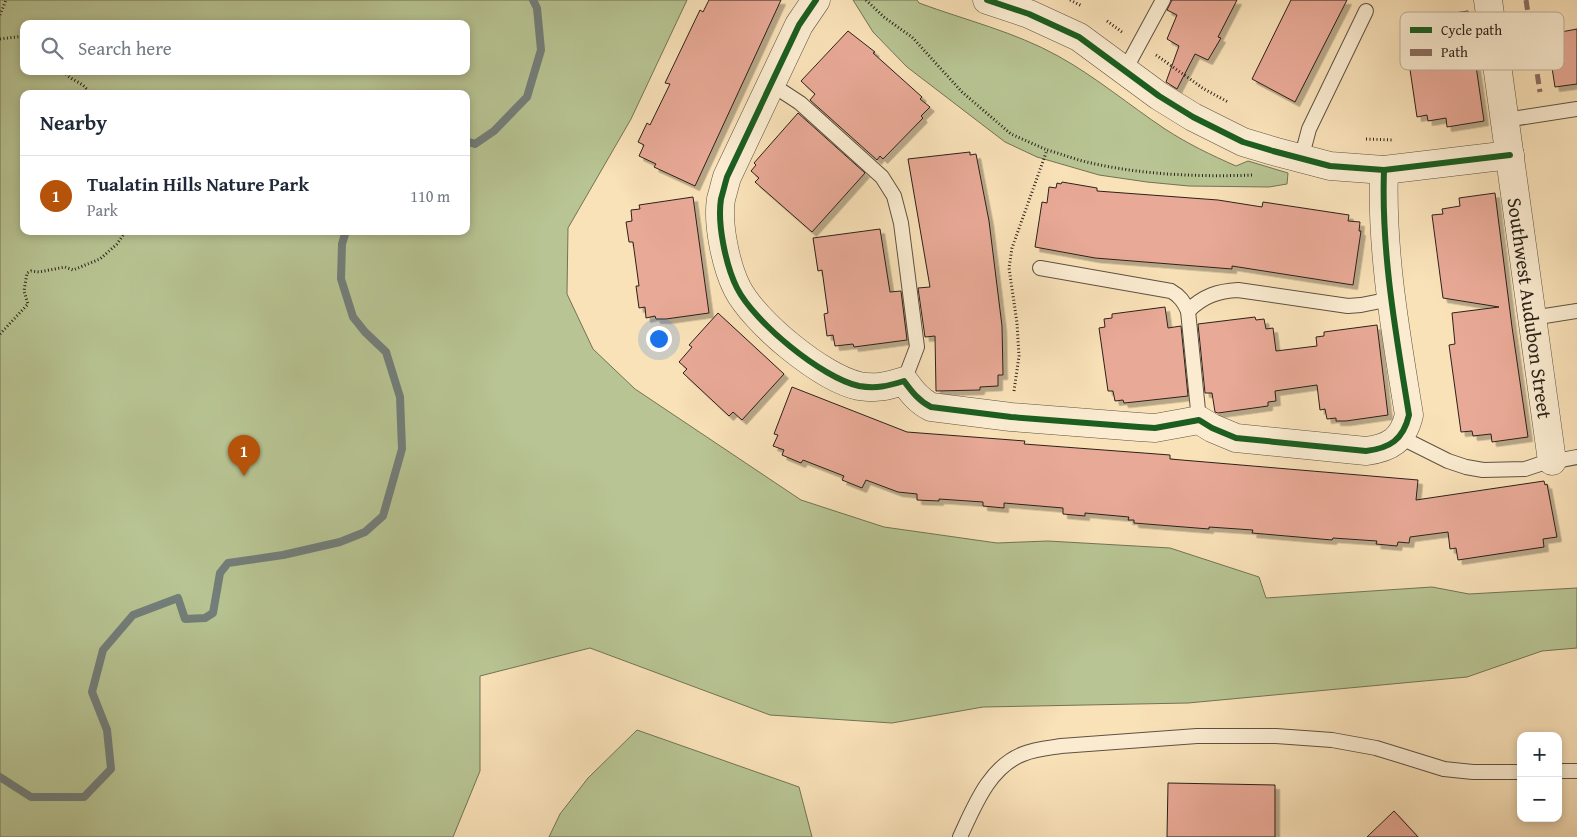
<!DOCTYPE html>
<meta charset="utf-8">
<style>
body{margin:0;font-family:"Gentium Book Plus",serif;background:#f2f2f3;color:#1f2937}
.controls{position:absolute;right:15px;bottom:15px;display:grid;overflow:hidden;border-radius:10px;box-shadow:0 2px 8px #0003}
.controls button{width:45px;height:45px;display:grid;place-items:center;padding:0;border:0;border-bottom:1px solid #e0e1e3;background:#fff;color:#1f2937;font:25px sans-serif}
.you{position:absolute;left:658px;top:338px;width:18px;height:18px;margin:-12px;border:4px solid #fff;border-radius:50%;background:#1a73e8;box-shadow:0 0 0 8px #1a73e833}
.badge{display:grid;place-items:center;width:32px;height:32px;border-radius:50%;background:#b45309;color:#fff;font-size:16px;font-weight:700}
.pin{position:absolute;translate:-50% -41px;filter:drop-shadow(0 1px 2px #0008)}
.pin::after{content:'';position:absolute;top:26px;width:18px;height:15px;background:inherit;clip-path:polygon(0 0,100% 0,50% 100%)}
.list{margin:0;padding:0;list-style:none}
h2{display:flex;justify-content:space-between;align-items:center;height:65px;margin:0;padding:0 20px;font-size:21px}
h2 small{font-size:16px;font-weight:400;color:#747a83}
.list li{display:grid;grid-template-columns:32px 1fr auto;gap:15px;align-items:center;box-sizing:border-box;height:80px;padding:0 20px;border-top:1px solid #e0e1e3}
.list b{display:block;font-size:19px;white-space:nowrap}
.list p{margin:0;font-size:16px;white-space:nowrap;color:#747a83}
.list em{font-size:16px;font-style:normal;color:#747a83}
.icon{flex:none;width:28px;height:28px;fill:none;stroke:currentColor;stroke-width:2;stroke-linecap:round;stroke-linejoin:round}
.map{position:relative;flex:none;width:1577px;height:837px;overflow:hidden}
.search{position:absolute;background:#fff;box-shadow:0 2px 8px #0003;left:20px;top:20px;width:450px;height:55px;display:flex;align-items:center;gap:12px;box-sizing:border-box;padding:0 18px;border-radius:10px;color:#747a83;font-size:19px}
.panel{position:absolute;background:#fff;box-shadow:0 2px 8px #0003;left:20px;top:90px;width:450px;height:145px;border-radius:10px}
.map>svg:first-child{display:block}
.green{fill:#b8c493;stroke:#727356;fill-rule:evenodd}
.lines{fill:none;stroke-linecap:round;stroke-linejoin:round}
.stream{stroke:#737e7a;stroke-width:8}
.building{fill:#e8a996;stroke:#2b221a;filter:url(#shadow)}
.service-casing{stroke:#5e5242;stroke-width:16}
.minor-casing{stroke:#5e5242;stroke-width:29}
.path{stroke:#2b221a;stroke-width:3;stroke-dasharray:1 2.5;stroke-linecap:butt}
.service{stroke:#fbecd1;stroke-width:14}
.minor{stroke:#fbecd1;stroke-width:28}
.quiet{stroke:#8d6e63;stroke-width:5;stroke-dasharray:10 5;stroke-linecap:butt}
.cycleway-casing{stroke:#fbecd1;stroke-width:9}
.cycleway{stroke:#1b5e20;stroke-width:6}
.labels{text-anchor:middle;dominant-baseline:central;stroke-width:5;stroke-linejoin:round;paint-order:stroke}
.street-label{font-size:20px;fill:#2b221a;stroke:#fbecd1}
.key{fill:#fbecd1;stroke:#bdaf9a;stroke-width:1}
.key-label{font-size:14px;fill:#2b221a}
</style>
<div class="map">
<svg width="1577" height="837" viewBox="0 0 1577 837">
<defs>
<filter id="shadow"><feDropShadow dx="4.5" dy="4.5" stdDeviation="0" flood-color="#0004"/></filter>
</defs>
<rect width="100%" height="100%" fill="#f9e1b8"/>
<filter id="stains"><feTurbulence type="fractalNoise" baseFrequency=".004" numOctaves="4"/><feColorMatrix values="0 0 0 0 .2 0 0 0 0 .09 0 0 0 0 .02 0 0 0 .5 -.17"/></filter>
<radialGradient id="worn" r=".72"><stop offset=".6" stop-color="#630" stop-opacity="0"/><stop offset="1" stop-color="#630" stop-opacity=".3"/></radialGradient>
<!-- green -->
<g class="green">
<path d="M0,0H687L631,119L568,228L567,294L593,349L635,389L801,500L884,527L997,543L1048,541L1170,548L1259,577L1266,598L1432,587L1469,594L1577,588V648L1542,651L1467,677L1188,703L983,707L892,723L770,715L590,648L480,676V771L453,837H0ZM24,24H466V71H24ZM24,94H466V231H24Z"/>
<path d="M853,0H917L919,3C965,20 1015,32 1058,56C1096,77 1129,105 1165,129C1188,144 1211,155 1236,166L1248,161L1288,173L1287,184L1269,187L1189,186L1147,182L1099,175L1037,157L1005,142L907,67L873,32Z"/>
<path d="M637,730L799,787L812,837H549L560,814L588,778Z"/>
</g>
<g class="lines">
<!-- stream -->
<g class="stream">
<path d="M466,141L475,144L494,131L527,97L541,50L537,8L533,0"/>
<path d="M0,777L31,797H84L111,769L107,730L92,692L103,650L133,615L178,598L185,619L205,618L213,613L220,573L228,563L283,555L340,542L365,532L383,516L402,449L400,397L386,352L365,332L353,317L341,279L342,244L346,231"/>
</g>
</g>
<!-- building -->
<g class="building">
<path d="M709,0H781L695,186L654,167L656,164L639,156L644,145L638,142L647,123L650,125L670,84L665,83L700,10L703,12Z"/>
<path d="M1172,0H1237L1218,37L1221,38L1208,60L1195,54L1177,89L1166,82L1179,46L1167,39L1177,15L1167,10Z"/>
<path d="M1291,0H1347L1295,102L1252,79Z"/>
<path d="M1468,11L1484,121L1447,127L1446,118L1428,121L1427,115L1417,117L1404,29L1412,28L1410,17L1432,14V16Z"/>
<path d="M1577,29V84L1555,87L1550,55H1548L1545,35Z"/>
<path d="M848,31L875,52L873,53L922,97L920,99L930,107L921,116L923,118L883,159L880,156L877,160L810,100L815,94L801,81Z"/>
<path d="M798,113L865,173L812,232L755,182L759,178L751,171L756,165L754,163Z"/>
<path d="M970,152V155L976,154L989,221L1002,326L1003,375H998V386L980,387V390L936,391L935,336L925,337L918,288L930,287L908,159Z"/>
<path d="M1062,182L1097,188V191L1218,200L1262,207L1263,202L1349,215L1348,221L1360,222L1359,231H1361L1353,285L1232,266V269L1095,258L1035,247L1042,202L1047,203L1049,187L1056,188L1057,183L1061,184Z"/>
<path d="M1495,193L1512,327L1528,437L1492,442L1491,434L1473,436L1472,431L1461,432L1449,345L1455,344L1452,313L1499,307L1443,298L1432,215L1443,214L1442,209L1460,206L1459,198Z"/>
<path d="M693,197L709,313L666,319H656L655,316L646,318L645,307L639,308L636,286H639L633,242H629L626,222L632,221L631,210L640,209L639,205Z"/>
<path d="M880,229L890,292L901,291L907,340L854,347L853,344L835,346L833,335L827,336L824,314L828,313L822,270L818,271L813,238Z"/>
<path d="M1165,307L1168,328L1181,326L1188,396L1134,402L1124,403L1123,400L1115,401L1113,391H1108L1099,328L1105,327L1104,319L1112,318V314Z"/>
<path d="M718,313L784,374L742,420L733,412L729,416L683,373L687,369L679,362L692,347L689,345Z"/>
<path d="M1255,317L1256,320L1264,319L1266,329L1273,328L1276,351L1317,346L1316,337L1324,336V332L1377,325L1388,415L1346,421H1336V418L1327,419L1325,409L1320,410L1317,385L1275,391L1276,401L1268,402V406L1218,413L1215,412L1212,393H1205L1198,324Z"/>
<path d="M792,387L907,432L1025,441L1024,444L1170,455V459L1418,480L1416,500L1544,481L1545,485L1547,484L1557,537L1543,539L1544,547L1458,560L1456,548L1450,549L1448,532L1410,537L1409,543L1398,542L1397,546L1376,544L1377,541L1333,538L1332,540L1252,533L1253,530L1209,527V529L1134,523V520H1128L1129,517L1085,513V516L1063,514V508L1004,503V508L983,506V502L939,499V501L917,500V494L898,492L866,480L862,488L842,480L844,476L803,460L801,463L782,455L784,450L773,446L778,435L774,434Z"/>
<path d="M1168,783L1275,785V837H1167Z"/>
<path d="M1394,811L1418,837H1367Z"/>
</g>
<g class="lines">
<defs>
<g id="service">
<path d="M1125,70L1163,0"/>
<path d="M771,84L800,103L882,177L894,196L901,223L917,347L904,381"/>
<path d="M1505,120L1577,109"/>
<path d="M1301,159L1309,129L1366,11"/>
<path d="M1040,268L1171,291C1180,296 1184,302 1188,311L1199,420"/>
<path d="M1188,311C1203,296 1218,291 1238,290L1348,306L1361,305L1391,299"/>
<path d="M1532,318L1577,311"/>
<path d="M1400,437L1448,461L1466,467L1483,470L1525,469L1540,464L1577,457"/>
<path d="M1558,771H1577"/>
<path d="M960,837C974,807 989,767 1023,754C1035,749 1048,748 1061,746L1197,736H1276L1332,740L1376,748L1444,769L1473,772H1521"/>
</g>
<g id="minor">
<path d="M816,0L799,25L727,177C725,184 723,192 721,199C717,224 726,266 737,288C754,322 822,378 859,386C876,389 888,386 904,381C912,392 919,401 931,407L1011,417L1139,427L1155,428L1199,420L1212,428L1236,438L1366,451C1390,448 1403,440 1409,415C1396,334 1381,253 1384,170"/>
<path d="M987,0L1029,14L1079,37L1159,96L1193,117L1243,142L1273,151L1330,166L1384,170L1510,155"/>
<path id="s1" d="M1488,0L1552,461"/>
</g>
</defs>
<!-- service casing -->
<use href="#service" class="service-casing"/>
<!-- minor casing -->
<use href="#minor" class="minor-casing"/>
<!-- path -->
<g class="path">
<path d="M866,0L885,18L912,37L962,92L1011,134L1047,150"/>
<path d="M1070,0L1082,6"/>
<path d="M0,15L6,0"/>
<path d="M1107,21L1122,32"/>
<path d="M0,39L24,36"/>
<path d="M1156,55L1204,89L1228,102"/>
<path d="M64,71C70,82 85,81 89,94"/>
<path d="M1366,139L1394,140"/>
<path d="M0,334L28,304L24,291L27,273L31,271L39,272L65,267L73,270L100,259L117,244L126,231"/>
<path d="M1014,391L1019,356L1017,323L1009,268L1012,248L1047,150C1062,154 1076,160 1091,163C1144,175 1200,177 1254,175"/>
</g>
<!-- service -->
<use href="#service" class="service"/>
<!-- minor -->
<use href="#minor" class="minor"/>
<!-- quiet -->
<path class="quiet" d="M1526,0L1540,92"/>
<defs>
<g id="cycleway">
<path d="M816,0L799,25L727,177C725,184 723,192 721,199C717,224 726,266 737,288C754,322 822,378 859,386C876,389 888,386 904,381C912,392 919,401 931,407L1011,417L1139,427L1155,428L1199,420L1212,428L1236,438L1366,451C1390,448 1403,440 1409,415C1396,334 1381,253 1384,170"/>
<path d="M987,0L1029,14L1079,37L1159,96L1193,117L1243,142L1273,151L1330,166L1384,170L1510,155"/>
</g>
</defs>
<!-- cycleway casing -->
<use href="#cycleway" class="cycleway-casing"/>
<!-- cycleway -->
<use href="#cycleway" class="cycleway"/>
</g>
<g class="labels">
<!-- street labels -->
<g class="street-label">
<text stroke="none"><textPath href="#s1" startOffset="311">Southwest Audubon Street</textPath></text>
</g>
</g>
<!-- legend -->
<rect x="1400" y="12" width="164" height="58" rx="8" class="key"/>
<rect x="1410" y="27" width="22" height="6" fill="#1b5e20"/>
<rect x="1410" y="49" width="22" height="7" fill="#8d6e63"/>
<g class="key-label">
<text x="1441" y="35">Cycle path</text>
<text x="1441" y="57">Path</text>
</g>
<rect width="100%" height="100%" filter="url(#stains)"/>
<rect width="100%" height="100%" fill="url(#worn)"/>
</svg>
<div class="controls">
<button>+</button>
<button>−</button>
</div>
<div class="you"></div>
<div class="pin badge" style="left:244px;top:476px">1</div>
<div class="search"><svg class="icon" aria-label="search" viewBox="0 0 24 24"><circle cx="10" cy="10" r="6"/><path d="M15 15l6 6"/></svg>Search here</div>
<section class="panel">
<h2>Nearby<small></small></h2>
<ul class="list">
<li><span class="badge">1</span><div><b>Tualatin Hills Nature Park</b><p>Park</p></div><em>110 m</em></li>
</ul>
</section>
</div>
